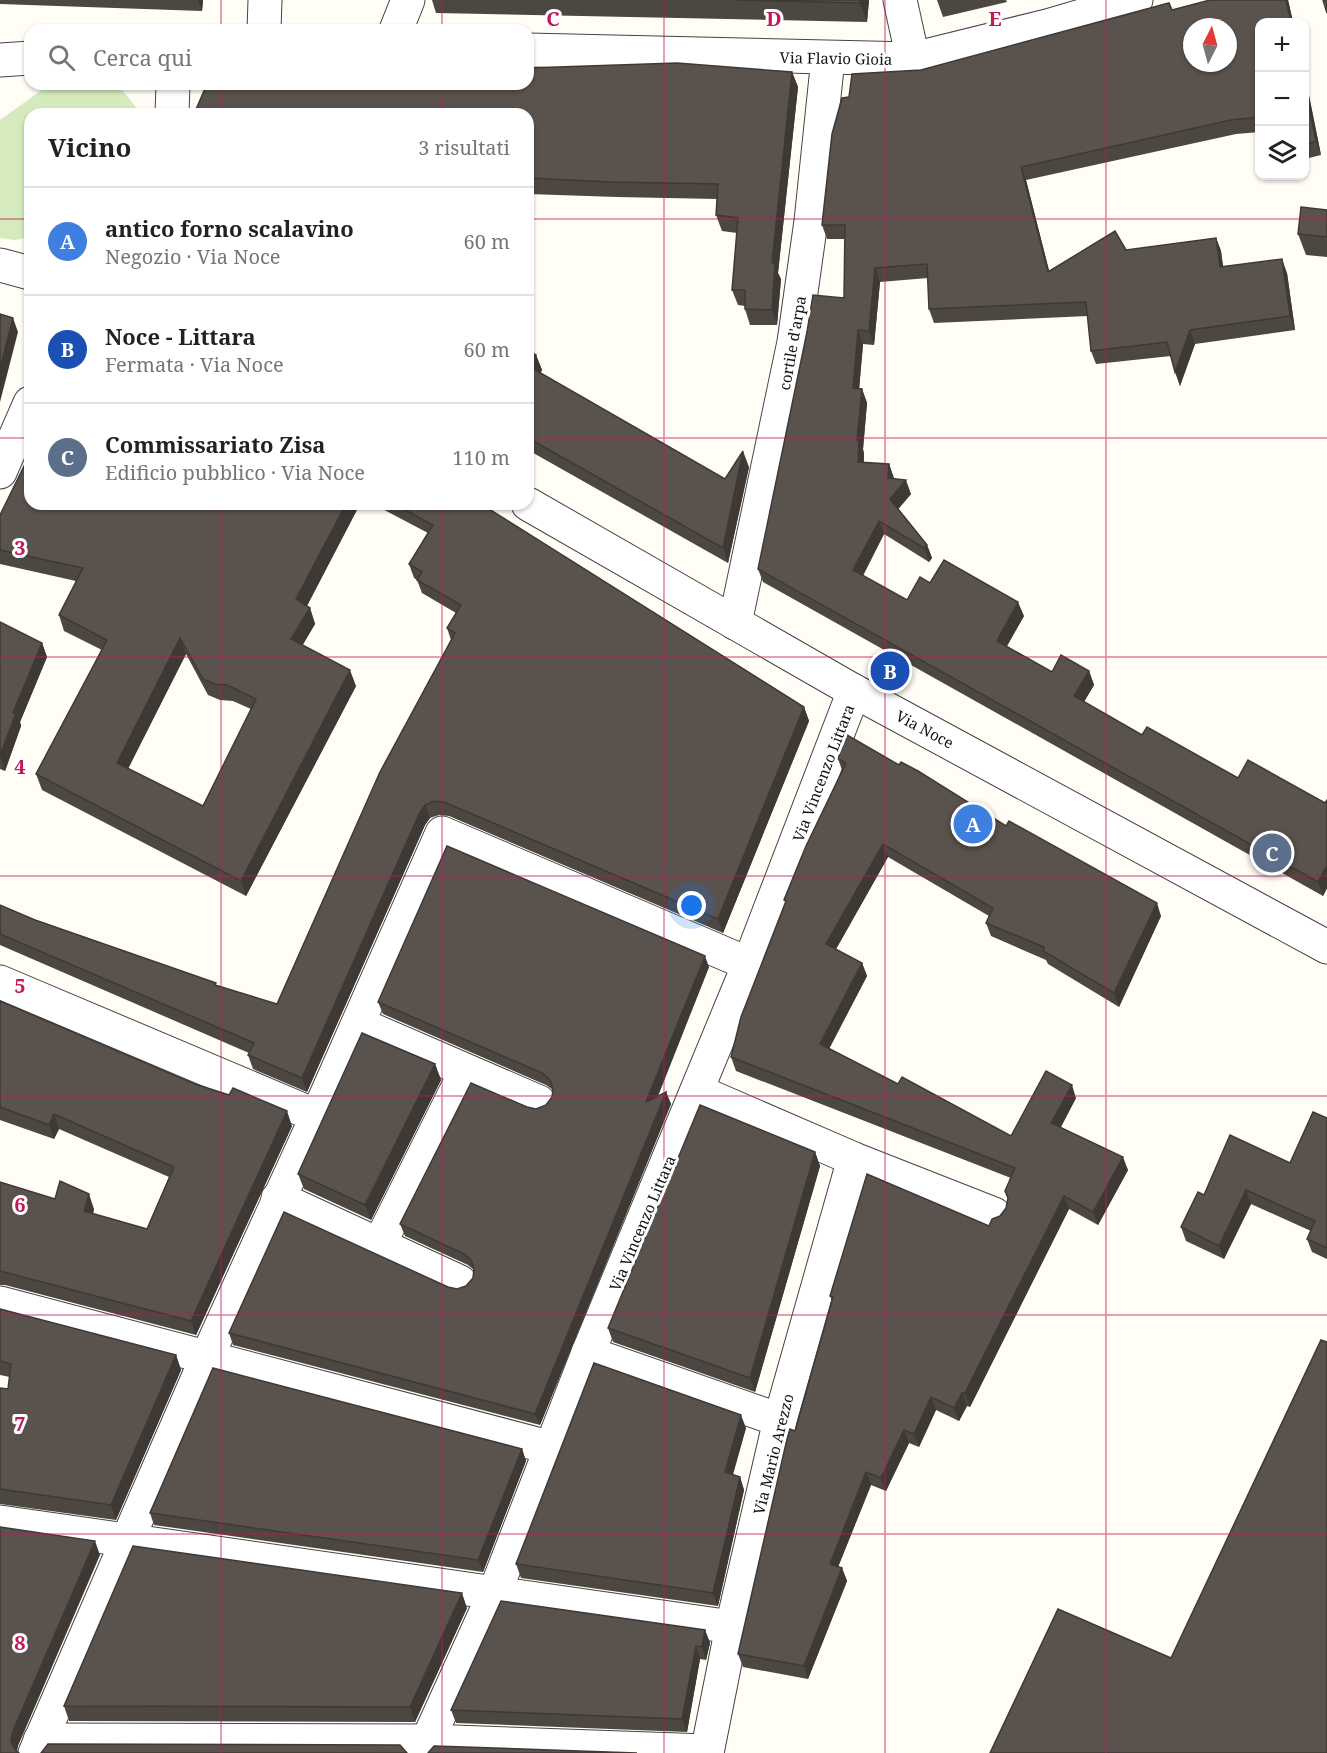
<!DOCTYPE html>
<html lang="it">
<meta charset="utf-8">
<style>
body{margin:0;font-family:"Noto Serif",serif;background:#f2f2f2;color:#222}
.controls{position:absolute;right:18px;top:18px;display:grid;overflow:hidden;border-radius:12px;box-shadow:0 2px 4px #0004}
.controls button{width:54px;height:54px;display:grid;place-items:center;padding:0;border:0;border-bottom:2px solid #e0e0e0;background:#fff;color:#222;font:30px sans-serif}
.compass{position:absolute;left:1183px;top:18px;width:54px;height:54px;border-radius:50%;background:#fff;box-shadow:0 2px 4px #0004;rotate:6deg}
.you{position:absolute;left:692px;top:906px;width:21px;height:21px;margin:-15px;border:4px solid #fff;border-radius:50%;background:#1a73e8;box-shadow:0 0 0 9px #1a73e833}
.badge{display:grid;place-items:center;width:39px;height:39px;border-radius:50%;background:#c4262e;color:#fff;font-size:20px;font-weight:700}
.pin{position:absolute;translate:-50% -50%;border:3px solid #fff;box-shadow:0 2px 6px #0006}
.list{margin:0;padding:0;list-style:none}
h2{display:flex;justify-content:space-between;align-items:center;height:78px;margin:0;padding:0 24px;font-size:26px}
h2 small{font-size:20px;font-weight:400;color:#767676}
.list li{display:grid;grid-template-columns:39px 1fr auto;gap:18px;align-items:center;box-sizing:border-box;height:108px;padding:0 24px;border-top:2px solid #e0e0e0}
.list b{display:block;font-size:22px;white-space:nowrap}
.list p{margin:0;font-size:20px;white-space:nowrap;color:#767676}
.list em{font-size:20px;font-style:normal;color:#767676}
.icon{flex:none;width:33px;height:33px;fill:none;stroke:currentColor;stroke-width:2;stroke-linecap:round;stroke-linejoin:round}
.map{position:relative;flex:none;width:1327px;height:1753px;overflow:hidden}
.search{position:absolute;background:#fff;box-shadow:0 2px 4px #0004;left:24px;top:24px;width:510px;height:66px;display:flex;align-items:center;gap:15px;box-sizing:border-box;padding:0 21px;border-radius:18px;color:#767676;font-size:22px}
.panel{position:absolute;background:#fff;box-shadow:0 2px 4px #0004;left:24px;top:108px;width:510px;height:402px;border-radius:18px}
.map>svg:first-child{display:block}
.green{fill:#d5ebbd}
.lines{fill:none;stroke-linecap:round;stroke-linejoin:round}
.street-casing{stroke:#444;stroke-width:35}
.street{stroke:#fff;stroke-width:33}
.wall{fill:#4d4742;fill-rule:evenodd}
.shaded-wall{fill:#3f3936}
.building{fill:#5a524d;stroke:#3f3936;stroke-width:1.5;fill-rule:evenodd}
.grid{fill:none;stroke:#c2185b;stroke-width:1.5;stroke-opacity:0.55}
.labels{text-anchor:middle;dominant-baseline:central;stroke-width:6;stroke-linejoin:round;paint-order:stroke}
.street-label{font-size:15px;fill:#111;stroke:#fff}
.grid-label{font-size:20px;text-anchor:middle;font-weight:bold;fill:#c2185b;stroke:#fff;stroke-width:6;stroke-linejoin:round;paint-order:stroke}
</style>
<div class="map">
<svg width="1327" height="1753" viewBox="0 0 1327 1753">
<rect width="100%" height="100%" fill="#fffdf5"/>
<!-- green -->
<path class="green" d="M50,84L119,86L138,110L137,114H30V237L15,240L0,238V120Z"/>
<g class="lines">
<defs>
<g id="street">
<path d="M900,0L913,59"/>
<path d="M264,30L265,0"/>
<path d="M396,30L408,0"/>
<path d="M528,50L913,59L1047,26L1136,0"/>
<path d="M0,60L30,58"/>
<path d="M172,114L173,84"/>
<path d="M0,265L30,273"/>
<path d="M0,472L30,403"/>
<path d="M528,504L854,691L1327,947"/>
<path d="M735,623L794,342L811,221L828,58"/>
<path d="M0,982L317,1116"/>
<path d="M359,1024L539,1102"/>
<path d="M697,1091L854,1159L994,1214"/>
<path d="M278,1198L460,1282"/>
<path d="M379,1245L466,1071"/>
<path d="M0,1303L552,1448"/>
<path d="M588,1353L780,1420"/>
<path d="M0,1522L732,1627"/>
<path d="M40,1740L427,1741L707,1751"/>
<path d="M35,1753L207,1357L317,1116L442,833L749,964"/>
<path d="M422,1753L495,1592L588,1353L749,964L854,691"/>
<path d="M707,1753L732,1627L780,1420L854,1159"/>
</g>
</defs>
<!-- street casing -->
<use href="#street" class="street-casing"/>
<!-- street -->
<use href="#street" class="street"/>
</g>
<!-- wall -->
<g class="wall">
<path d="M0,0H203L202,11L0,4Z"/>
<path d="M432,0H869L867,22L436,13Z"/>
<path d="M937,0H1006L1007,2L943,17Z"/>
<path d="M1288,0L1293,22H1260V132L1236,134L1026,180L1049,271L1126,250L1216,238L1221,251L1223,267L1287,273L1295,330L1195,344L1180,386L1171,356L1096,364L1091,351L1088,316L934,323L929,309L928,278L880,282L874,345L863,344L859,389H862L867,403L863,449L864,454V463L889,464L894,479L911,494L898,509L927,545L932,558L929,562L884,534L863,576L907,600L930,583L1024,616L1006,646L1052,672L1089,671L1094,685L1084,702L1142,735L1238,778L1325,803L1327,800V888L1323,896L763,582L758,569L844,298L845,239H827L822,225L849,97L921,70L1172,10Z"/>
<path d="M792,72L798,87L778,273L781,279L777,325H750L745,309V306L738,305L732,290L737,233L722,231L716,215L717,199L617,197L528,194V114Z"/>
<path d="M1305,76L1321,155L1305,159Z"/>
<path d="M1327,210V257L1306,255L1298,234Z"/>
<path d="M528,350L536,355L542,370L540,373L725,479L749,467L728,563L528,450Z"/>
<path d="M30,504H360L307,606L310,608L315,624L302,645L356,686L246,896L42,790L36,774L102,650L64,631L59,615L76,581L0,564V515ZM186,654L208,695L220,700L233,701L251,709L203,806L128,768Z"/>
<path d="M373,504H481L804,707L809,721L723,933L449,816L439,815L430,818L425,825L307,1092L253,1069L248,1055L249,1053L0,945V905L35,920L216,985L277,1004L451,640L447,628L456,613L422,593L417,580L414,578L409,564L428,533Z"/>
<path d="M0,622L42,643L47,657L20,722L21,726L5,771L0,769Z"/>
<path d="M838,759L899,765L1006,826L1161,916L1119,1007L1048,964L1046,960L991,936L986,923L989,916L888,857L836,949L862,963L867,976L829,1048L898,1084L1011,1136L1076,1098L1061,1127L1128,1170L1098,1225L1069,1209L970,1407L967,1406L959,1421L936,1410L919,1447L909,1443L886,1491L871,1485L838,1567L842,1568L847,1581L808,1679L743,1667L738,1654L795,1431L832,1301L830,1296L989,1226L1000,1216L1006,1208L1011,1178L736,1071L731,1057L786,903L784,900L842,770Z"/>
<path d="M709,967L657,1097L666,1092L671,1104L540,1425L233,1345L229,1333L448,1287L457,1289L466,1286L473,1278L474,1270L468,1265L405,1236L400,1224L527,1107L536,1109L546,1105L552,1097L553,1090L546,1085L383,1014L378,1002Z"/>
<path d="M0,1001L292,1126L196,1335L5,1285H0V1182L55,1199L94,1209L93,1214L147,1229L169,1177L59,1129L54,1139L0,1120Z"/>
<path d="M435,1064L441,1080L371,1220L304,1189L298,1174Z"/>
<path d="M1327,1118V1259L1312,1252L1307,1239L1311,1231L1251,1204L1224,1259L1186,1241L1181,1227L1204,1195L1290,1163Z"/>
<path d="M815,1152L820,1166L755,1392L613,1342L608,1328Z"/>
<path d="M0,1309L176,1355L181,1370L116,1520L0,1504V1388L8,1389L10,1377L0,1375Z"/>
<path d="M746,1428L733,1475L740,1477L744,1490L718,1606L521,1578L516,1564Z"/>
<path d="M522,1449L526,1461L483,1572L154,1525L150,1513Z"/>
<path d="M467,1608L415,1722L69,1721L64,1706Z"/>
<path d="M705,1630L710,1643L706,1660L700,1659L687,1732L456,1723L451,1710Z"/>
</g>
<!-- shaded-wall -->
<g class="shaded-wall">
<path d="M198,0H203L202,11Z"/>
<path d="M860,0H869L867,22L860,3Z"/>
<path d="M1286,0H1288L1293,22H1291Z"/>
<path d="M792,72L798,87L778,273L781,279L777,325L772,310V263Z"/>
<path d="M1305,76L1321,155L1316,142L1305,86Z"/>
<path d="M1021,167L1026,180L1053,286L1048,272Z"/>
<path d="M1216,238L1221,251L1225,281L1220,267Z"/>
<path d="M1282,259L1287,273L1295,330L1290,316Z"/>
<path d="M875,268L880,282L874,345L869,331Z"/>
<path d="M13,318L18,332L0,402V369Z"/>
<path d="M858,330L863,344L858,402L853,388Z"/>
<path d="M1190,330L1195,344L1180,386L1175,372Z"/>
<path d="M536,355L542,370L536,382L530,367Z"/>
<path d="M862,389L867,403L863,449L864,454L863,476L858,462L857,440Z"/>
<path d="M743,451L749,467L728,563L723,548Z"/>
<path d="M889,464L894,478L893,492L888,478Z"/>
<path d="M906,480L911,494L895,513L890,499Z"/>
<path d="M346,504H360L302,615L296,599Z"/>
<path d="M879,521L884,534L858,584L853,570Z"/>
<path d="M927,545L932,558L929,562L924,548Z"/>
<path d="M1018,602L1024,616L1002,655L997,641Z"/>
<path d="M310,608L315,624L297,655L291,639Z"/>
<path d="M180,638L186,654L123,779L117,763Z"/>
<path d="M42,643L47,657L20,722L21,726L5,771L0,756L13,713Z"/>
<path d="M350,670L356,686L246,896L241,881Z"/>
<path d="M1089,671L1094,685L1079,710L1074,696Z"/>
<path d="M804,707L809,721L723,933L718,919Z"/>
<path d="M425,805L430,818L425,825L307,1092L302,1078L420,812Z"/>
<path d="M883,844L888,857L831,958L826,944Z"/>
<path d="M1327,865V888L1323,896L1318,882Z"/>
<path d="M1157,903L1161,916L1119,1007L1114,993Z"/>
<path d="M705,956L709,967L651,1114L646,1102Z"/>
<path d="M862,963L867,976L825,1057L820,1044Z"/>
<path d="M435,1064L441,1080L371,1220L365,1205Z"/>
<path d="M1072,1085L1076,1098L1056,1136L1051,1123Z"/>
<path d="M666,1092L671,1104L540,1425L535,1414Z"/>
<path d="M287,1111L292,1126L196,1335L191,1321Z"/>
<path d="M54,1114L59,1129L54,1139L49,1125Z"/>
<path d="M815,1152L820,1166L755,1392L750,1378Z"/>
<path d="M1123,1157L1128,1170L1098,1225L1093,1212Z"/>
<path d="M1246,1190L1251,1204L1224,1259L1219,1246Z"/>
<path d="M89,1194L94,1209L89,1226L84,1211Z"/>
<path d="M1064,1196L1069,1209L970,1407L965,1393Z"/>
<path d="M176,1355L181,1370L116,1520L111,1505Z"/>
<path d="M962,1393L967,1406L959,1421L954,1408Z"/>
<path d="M931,1397L936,1410L919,1447L914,1434Z"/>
<path d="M741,1415L746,1428L729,1486L725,1472Z"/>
<path d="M904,1430L909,1443L886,1491L881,1478Z"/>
<path d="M522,1449L526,1461L483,1572L478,1560Z"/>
<path d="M866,1472L871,1485L834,1577L830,1564Z"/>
<path d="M740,1477L744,1490L718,1606L713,1593Z"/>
<path d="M95,1541L100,1555L18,1746L17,1753H16L11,1740L13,1731Z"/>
<path d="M842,1568L847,1581L808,1679L804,1666Z"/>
<path d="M462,1593L467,1608L415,1722L410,1707Z"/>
<path d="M705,1630L710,1643L706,1660L702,1647Z"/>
<path d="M696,1646L700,1659L687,1732L682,1719Z"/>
</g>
<!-- building -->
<g class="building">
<path d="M737,0H860V3Z"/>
<path d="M1210,0H1286L1291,22H1260V117L1231,120L1021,167L1048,272L1115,231L1126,250L1216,238L1220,267L1282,259L1290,316L1190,330L1175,372L1167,342L1091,351L1086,302L929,309L927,264L875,268L869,331L858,330L853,388L862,389L857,440H859L858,462L889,464L888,478L906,480L890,499L927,545L924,548L879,521L853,570L907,600L920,577L930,583L944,560L1018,602L997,641L1052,672L1061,655L1089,671L1074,696L1142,735L1147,727L1238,778L1248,760L1325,803L1327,800V865L1318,882L758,569L807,332L813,295L844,298L845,225H822L832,134L842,98L849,97L852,74L921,70L1169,3L1172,10ZM1192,27H1228V63H1192Z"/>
<path d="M1323,0H1327V13Z"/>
<path d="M677,63L792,72L772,263H775L772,310L745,309V290H732L738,218L716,215L718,184L611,182L528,178V114H194L207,84H528V68Z"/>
<path d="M1305,86L1316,142L1305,144Z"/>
<path d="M1301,207L1327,210V237L1298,234Z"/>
<path d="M0,314L13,318L0,369Z"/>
<path d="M528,350L536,355L530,367L725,479L743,451L723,548L528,438Z"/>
<path d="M30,454V504H346L296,599L310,608L291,639L350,670L241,881L36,774L107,640L59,615L83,568L0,550V515ZM180,638L203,679L215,684L227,685L256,699L203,806L117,763Z"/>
<path d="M394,504H481L804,707L718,919L444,802L434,801L425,805L420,812L302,1078L248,1055L254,1043L0,934V905L35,920L216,983L215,985L277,1004L380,772L455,633L447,628L461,605L417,580L422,572L409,564L433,525Z"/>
<path d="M0,622L42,643L13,713H16L0,756Z"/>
<path d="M847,735L899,765L901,762L918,771L1006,826L1009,821L1157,903L1114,993L1043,951L1044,947L986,923L993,908L883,844L826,944L862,963L820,1044L898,1084L902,1077L1011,1136L1046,1071L1072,1085L1051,1123L1123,1157L1093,1212L1064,1196L965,1393H962L954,1408L931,1397L914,1434L904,1430L881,1478L866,1472L830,1564L842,1568L804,1666L738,1654L787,1439L790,1429L795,1431L833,1297L830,1296L867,1174L989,1226L992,1219L1000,1216L1006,1208L1008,1198L1005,1191L1015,1168L731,1057L741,1017L786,901L784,900L806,846L846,763L838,759Z"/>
<path d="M447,846L705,956L646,1102L666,1092L535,1414L229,1333L284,1212L448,1287L457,1289L466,1286L473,1278L474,1268L471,1260L464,1254L400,1224L471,1083L527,1107L536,1109L546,1105L552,1097L553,1089L550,1080L542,1073L378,1002Z"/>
<path d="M0,1001L195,1084L229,1095L233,1088L287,1111L191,1321L0,1271V1182L55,1199L60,1181L89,1194L84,1211L147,1229L174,1167L54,1114L49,1125L0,1107Z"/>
<path d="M362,1033L435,1064L365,1205L298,1174Z"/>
<path d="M700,1105L815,1152L750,1378L608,1328Z"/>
<path d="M1313,1112L1327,1118V1248L1307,1239L1315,1221L1246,1190L1219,1246L1181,1227L1198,1192L1204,1195L1230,1135L1290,1163Z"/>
<path d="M0,1309L176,1355L111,1505L0,1489V1388L8,1389L11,1364L0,1361Z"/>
<path d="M1321,1340L1327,1342V1753H990L1058,1609L1171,1658Z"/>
<path d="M594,1363L741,1415L725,1472L740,1477L713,1593L516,1564Z"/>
<path d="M213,1368L522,1449L478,1560L150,1513Z"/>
<path d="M0,1527L95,1541L13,1731L11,1740L14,1749L19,1753H0Z"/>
<path d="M133,1546L462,1593L410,1707L64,1706Z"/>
<path d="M501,1601L705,1630L702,1647L696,1646L682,1719L451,1710Z"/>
<path d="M48,1744L400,1745L407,1753H41Z"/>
<path d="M434,1746L637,1753H428Z"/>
</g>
<!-- grid -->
<path class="grid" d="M221,0V30M442,0V30M664,0V1753M885,0V1753M1106,0V1753M221,84V114M442,84V114M0,219H30M528,219H1327M0,438H30M528,438H1327M221,504V1753M442,504V1753M0,657H1327M0,876H1327M0,1096H1327M0,1315H1327M0,1534H1327"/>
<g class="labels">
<!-- street labels -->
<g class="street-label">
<text transform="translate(836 58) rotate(1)">Via Flavio Gioia</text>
<text transform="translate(792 343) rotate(-80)">cortile d'arpa</text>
<text transform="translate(925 729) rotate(28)">Via Noce</text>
<text transform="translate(823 773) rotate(-69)">Via Vincenzo Littara</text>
<text transform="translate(642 1223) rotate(-67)">Via Vincenzo Littara</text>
<text transform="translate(773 1454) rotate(-76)">Via Mario Arezzo</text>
</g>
</g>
<g class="grid-label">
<text x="553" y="26">C</text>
<text x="774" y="26">D</text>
<text x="995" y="26">E</text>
<text x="20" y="555">3</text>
<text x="20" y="774">4</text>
<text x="20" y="993">5</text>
<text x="20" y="1212">6</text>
<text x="20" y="1431">7</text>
<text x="20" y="1650">8</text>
</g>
</svg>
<div class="controls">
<button>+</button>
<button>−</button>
<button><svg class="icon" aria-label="layers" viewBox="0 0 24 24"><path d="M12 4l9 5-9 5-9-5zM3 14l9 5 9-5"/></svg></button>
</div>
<svg class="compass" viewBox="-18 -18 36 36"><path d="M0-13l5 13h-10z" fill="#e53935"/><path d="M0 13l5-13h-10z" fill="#767676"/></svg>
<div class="you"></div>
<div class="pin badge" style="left:973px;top:824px;background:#3f7fe0">A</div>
<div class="pin badge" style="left:890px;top:671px;background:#1a4fb4">B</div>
<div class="pin badge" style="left:1272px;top:853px;background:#5c6f8a">C</div>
<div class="search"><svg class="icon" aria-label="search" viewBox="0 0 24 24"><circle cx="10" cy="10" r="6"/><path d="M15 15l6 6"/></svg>Cerca qui</div>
<section class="panel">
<h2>Vicino<small>3 risultati</small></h2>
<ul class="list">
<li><span class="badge" style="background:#3f7fe0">A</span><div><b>antico forno scalavino</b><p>Negozio · Via Noce</p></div><em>60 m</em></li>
<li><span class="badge" style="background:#1a4fb4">B</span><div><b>Noce - Littara</b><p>Fermata · Via Noce</p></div><em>60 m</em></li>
<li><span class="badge" style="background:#5c6f8a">C</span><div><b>Commissariato Zisa</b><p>Edificio pubblico · Via Noce</p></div><em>110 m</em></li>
</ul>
</section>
</div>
